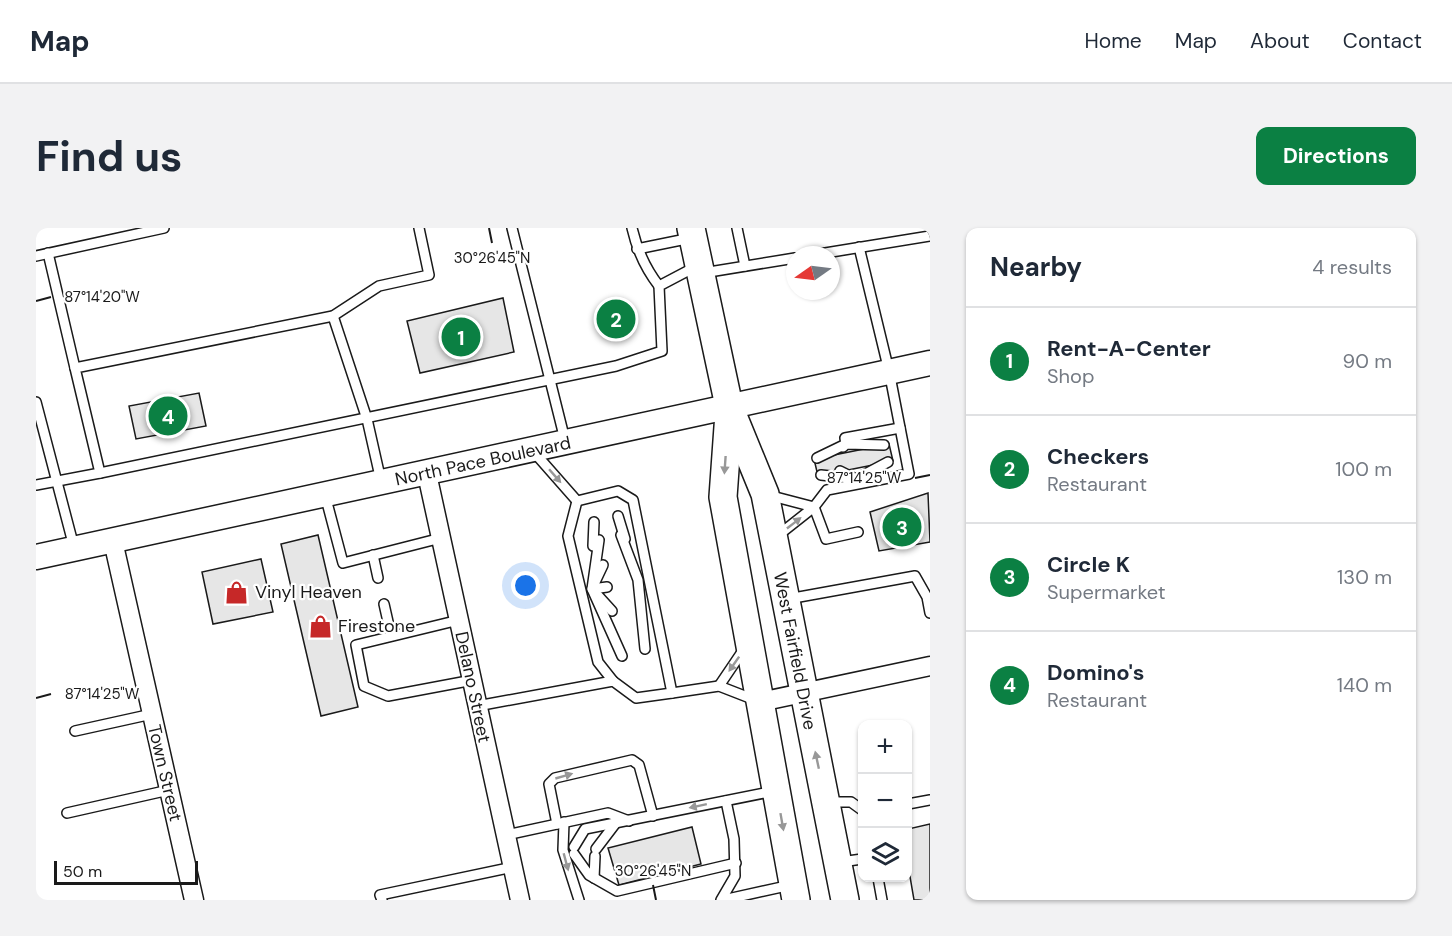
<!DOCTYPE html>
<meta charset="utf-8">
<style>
body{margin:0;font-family:"DM Sans",sans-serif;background:#f2f2f3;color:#1f2937}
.controls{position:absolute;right:18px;bottom:18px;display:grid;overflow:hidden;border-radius:12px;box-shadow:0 2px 4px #0004}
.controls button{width:54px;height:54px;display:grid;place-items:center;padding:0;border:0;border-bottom:2px solid #e0e1e3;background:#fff;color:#1f2937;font:30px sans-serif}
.compass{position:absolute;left:750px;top:18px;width:54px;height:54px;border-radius:50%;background:#fff;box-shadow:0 2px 4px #0004;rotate:256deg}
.scale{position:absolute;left:18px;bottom:15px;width:144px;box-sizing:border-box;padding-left:6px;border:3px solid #1a1a1a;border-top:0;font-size:16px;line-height:21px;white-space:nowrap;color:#1a1a1a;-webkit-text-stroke:4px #fff;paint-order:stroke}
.you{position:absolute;left:490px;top:358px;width:21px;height:21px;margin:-15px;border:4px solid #fff;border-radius:50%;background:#1a73e8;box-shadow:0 0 0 9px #1a73e833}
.badge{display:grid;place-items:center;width:39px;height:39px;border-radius:50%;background:#0b8043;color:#fff;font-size:20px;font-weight:700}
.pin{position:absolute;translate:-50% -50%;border:3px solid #fff;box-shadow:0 2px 6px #0006}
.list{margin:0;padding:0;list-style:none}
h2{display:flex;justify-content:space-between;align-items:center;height:78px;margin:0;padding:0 24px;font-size:26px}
h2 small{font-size:20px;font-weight:400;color:#747a83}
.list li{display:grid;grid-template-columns:39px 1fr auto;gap:18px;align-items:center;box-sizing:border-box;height:108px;padding:0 24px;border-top:2px solid #e0e1e3}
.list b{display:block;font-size:22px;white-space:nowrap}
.list p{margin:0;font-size:20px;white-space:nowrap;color:#747a83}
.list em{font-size:20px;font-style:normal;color:#747a83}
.icon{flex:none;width:33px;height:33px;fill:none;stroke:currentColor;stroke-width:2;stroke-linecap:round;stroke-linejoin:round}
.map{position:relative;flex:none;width:894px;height:672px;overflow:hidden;border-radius:12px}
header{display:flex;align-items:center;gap:36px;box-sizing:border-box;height:84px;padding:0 30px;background:#fff;border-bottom:2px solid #e0e1e3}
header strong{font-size:28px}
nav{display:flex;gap:33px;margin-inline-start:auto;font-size:21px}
.intro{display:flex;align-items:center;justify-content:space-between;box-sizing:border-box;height:144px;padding:0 36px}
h1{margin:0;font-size:42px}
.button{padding:15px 27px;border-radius:12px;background:#0b8043;color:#fff;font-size:21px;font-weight:700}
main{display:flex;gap:36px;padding:0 36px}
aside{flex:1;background:#fff;border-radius:12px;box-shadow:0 2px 4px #0004}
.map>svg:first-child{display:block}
.building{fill:#e6e6e6;stroke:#1a1a1a;stroke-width:1.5}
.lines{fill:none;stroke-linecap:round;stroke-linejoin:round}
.lane-casing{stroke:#1a1a1a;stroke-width:12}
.street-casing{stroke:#1a1a1a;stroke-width:21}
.secondary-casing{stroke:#1a1a1a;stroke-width:27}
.primary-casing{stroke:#1a1a1a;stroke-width:30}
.lane{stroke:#fff;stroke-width:9}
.street{stroke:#fff;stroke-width:18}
.secondary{stroke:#fff;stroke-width:24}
.primary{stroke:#fff;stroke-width:27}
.oneway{fill:#989898}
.ticks{fill:none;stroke:#1a1a1a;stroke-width:2}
.labels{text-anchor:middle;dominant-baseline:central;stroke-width:4.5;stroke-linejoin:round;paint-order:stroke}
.street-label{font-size:18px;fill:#1a1a1a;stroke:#fff}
.poi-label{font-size:18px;fill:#1a1a1a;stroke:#fff;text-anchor:start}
.ticks-label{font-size:15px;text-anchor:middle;fill:#1a1a1a;stroke:#fff;stroke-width:4.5;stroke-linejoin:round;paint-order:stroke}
</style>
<header>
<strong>Map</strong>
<nav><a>Home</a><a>Map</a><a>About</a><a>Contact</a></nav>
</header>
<div class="intro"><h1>Find us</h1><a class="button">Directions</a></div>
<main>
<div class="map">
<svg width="894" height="672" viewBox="0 0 894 672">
<rect width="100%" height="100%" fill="#fff"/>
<!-- building -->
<g class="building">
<path d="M467,70L478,124L384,145L371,93Z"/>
<path d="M163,165L170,198L100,211L93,178Z"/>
<path d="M853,216L857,233L782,248L778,231Z"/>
<path d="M892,265L894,314L843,323L834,284Z"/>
<path d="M282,307L322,479L285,488L245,316Z"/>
<path d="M225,331L237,384L177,396L166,344Z"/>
<path d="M894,596V672H878L872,637V601Z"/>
<path d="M656,599L665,636L583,657L572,620Z"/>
</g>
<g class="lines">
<defs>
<g id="lane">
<path d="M476,0L529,212"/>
<path d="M596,0C601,22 609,40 623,58"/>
<path d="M701,0L709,38"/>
<path d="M601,21L655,10"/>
<path d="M12,25L39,140"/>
<path d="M777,27L894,8"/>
<path d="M0,28L128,0"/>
<path d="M667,45L759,30"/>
<path d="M297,88L331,191L345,253"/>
<path d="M0,174L38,319"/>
<path d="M807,219L810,216L848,217"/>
<path d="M497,223L541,273"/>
<path d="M781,230L810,216L809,210L864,200"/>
<path d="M804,243L820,251L852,234"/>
<path d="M64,245L580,138L626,123L623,58L661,38"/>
<path d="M785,247L813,250"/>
<path d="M0,257L64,245L39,140L297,88L343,58L393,47L383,0"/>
<path d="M289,267L307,335L405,310"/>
<path d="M732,267L778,279L790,311L822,304"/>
<path d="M541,273L532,308L562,434L577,453"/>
<path d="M582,288L589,311"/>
<path d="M585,307L602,352L609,421"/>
<path d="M740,309L778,279L791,262L873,246L853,143L823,19"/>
<path d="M563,312L556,361L586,428"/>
<path d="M557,318L558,294"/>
<path d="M337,327L342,350"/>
<path d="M559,354L567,337"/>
<path d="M571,359L556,361L576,383"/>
<path d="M752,371L879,348L891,369L894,385"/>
<path d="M348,376L355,407"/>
<path d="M423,392L320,417L328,458L352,468L437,452"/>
<path d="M683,458L708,421"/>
<path d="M636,465L683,458L719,472"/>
<path d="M441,478L577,453L600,470L636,465L597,272L582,263L541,273"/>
<path d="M39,503L116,486"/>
<path d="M792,574H815L826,582"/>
<path d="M872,576L894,572"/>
<path d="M31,585L133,562"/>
<path d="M528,594L527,622L543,672"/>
<path d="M521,596L513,556L519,550L596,532L603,537L617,588"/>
<path d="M470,607L572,585L593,593"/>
<path d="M538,619L549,601L738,563"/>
<path d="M560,621L579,596"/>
<path d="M538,626L553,647L581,663L700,635"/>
<path d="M805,634L826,631"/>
<path d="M558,650L559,628"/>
<path d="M842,650L846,672"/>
<path d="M346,672L344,667L477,639"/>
<path d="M685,672L699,648L698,611L690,573"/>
<path d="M687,672L755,657"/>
</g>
<g id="street">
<path d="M391,246L484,672"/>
<path d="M77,313L158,672"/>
<path d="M724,474L894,438"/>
</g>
<path id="secondary" d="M0,329L894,135"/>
<g id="primary">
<path d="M655,0L693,178L729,266L809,672"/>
<path d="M693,185L687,269L760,672"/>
</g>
</defs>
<!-- lane casing -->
<use href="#lane" class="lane-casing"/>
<!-- street casing -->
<use href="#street" class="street-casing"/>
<!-- secondary casing -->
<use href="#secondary" class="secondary-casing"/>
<!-- primary casing -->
<use href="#primary" class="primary-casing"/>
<!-- lane -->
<use href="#lane" class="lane"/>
<!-- street -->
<use href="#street" class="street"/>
<!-- secondary -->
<use href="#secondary" class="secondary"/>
<!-- primary -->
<use href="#primary" class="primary"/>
</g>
<!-- one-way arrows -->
<defs><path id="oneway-solid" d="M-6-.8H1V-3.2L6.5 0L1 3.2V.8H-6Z" transform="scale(1.5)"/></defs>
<g class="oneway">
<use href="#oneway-solid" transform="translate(689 237) rotate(94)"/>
<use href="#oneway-solid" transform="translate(519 248) rotate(49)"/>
<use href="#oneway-solid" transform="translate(758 295) rotate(-38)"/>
<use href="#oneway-solid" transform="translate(698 436) rotate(125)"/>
<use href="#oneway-solid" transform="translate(781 532) rotate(-102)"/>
<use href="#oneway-solid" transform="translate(528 548) rotate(-16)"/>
<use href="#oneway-solid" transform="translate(662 578) rotate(168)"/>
<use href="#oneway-solid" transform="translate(746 594) rotate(80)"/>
<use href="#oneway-solid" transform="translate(530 634) rotate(75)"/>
</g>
<!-- ticks -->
<path class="ticks" d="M453,0L456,15M0,73L15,69M879,250L894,247M0,470L15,466M617,657L620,672"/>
<!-- icons -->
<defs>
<symbol id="shop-bare" viewBox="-9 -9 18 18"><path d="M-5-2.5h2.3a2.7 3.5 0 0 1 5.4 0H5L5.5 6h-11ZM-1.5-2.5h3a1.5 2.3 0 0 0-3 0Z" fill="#c62828" stroke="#fff" stroke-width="2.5" paint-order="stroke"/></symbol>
</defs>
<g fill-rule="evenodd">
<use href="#shop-bare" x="184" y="348" width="33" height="33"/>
<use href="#shop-bare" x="268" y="382" width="33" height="33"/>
</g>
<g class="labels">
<!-- street labels -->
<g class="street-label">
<text transform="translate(447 233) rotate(-12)">North Pace Boulevard</text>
<text transform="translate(759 423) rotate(79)">West Fairfield Drive</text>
<text transform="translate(437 459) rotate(78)">Delano Street</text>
<text transform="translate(129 545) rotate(77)">Town Street</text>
</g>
<!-- poi labels -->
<g class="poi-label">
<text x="219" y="364">Vinyl Heaven</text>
<text x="302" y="398">Firestone</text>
</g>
</g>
<g class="ticks-label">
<text x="456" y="35">30°26'45"N</text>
<text x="66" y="74">87°14'20"W</text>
<text x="828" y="255">87°14'25"W</text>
<text x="66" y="471">87°14'25"W</text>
<text x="617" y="648">30°26'45"N</text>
</g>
</svg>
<div class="controls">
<button>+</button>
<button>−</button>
<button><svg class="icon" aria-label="layers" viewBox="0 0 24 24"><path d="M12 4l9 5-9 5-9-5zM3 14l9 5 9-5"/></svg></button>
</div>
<svg class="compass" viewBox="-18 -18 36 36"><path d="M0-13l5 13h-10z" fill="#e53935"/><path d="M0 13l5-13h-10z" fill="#747a83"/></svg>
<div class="scale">50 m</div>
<div class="you"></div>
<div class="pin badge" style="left:425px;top:109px">1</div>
<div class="pin badge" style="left:580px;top:91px">2</div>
<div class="pin badge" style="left:866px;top:299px">3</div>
<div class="pin badge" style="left:132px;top:188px">4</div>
</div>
<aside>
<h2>Nearby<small>4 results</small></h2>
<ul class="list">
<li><span class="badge">1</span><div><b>Rent-A-Center</b><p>Shop</p></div><em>90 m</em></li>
<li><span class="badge">2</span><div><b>Checkers</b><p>Restaurant</p></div><em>100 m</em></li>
<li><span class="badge">3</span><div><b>Circle K</b><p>Supermarket</p></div><em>130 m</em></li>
<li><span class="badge">4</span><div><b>Domino's</b><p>Restaurant</p></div><em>140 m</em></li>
</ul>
</aside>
</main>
